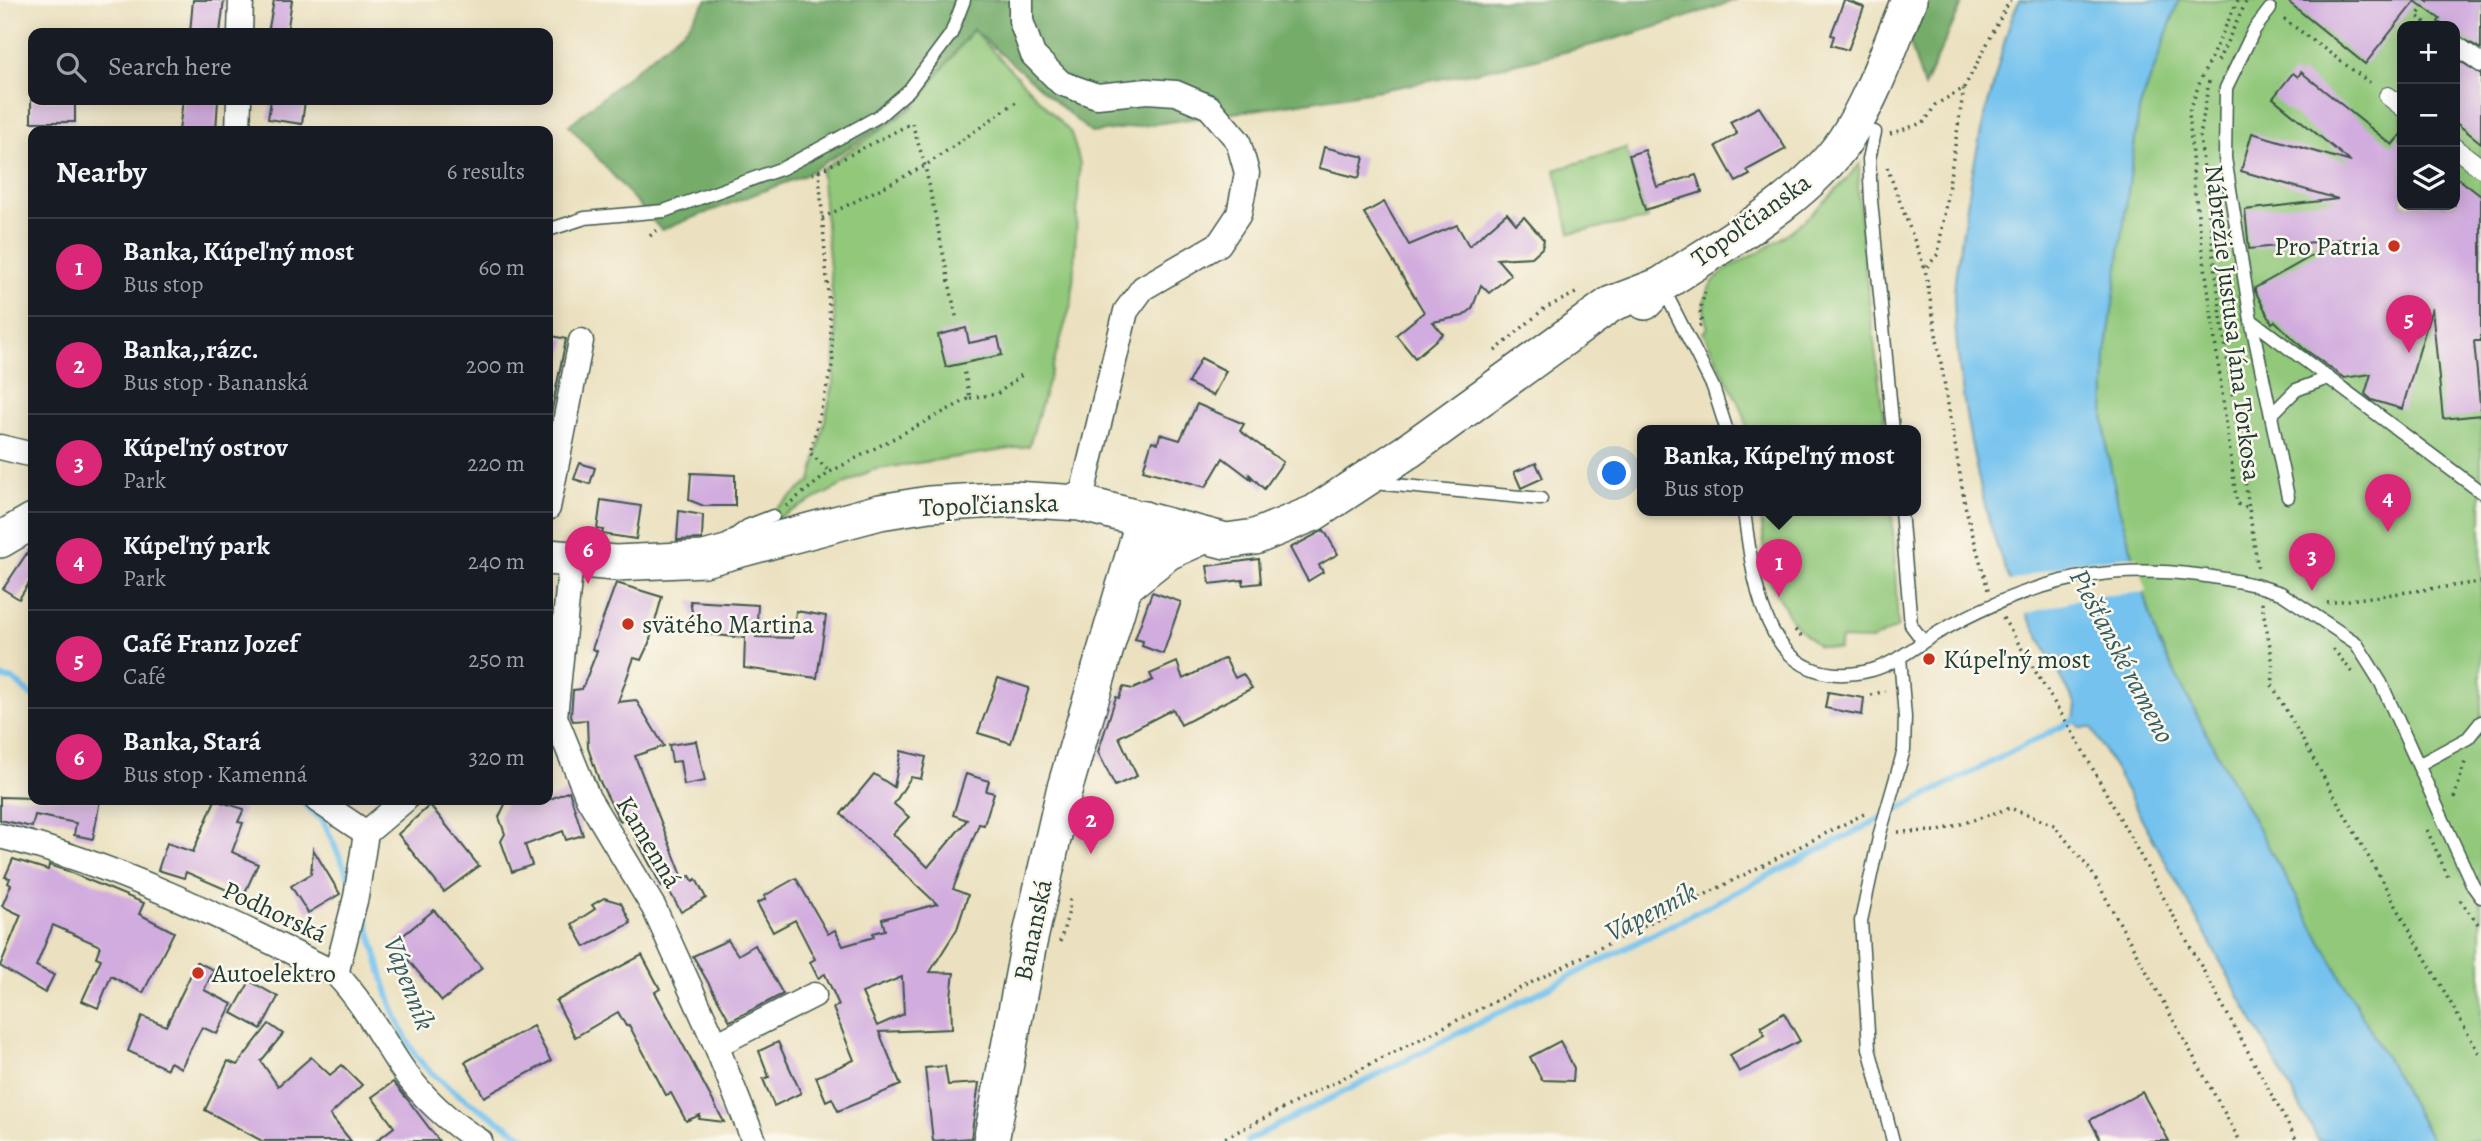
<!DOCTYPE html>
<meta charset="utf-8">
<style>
body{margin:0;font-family:Alegreya,serif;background:#20242c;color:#f1f3f6}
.controls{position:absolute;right:21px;top:21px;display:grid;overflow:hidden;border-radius:14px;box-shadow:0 4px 18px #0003}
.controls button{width:63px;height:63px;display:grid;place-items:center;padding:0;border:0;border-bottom:2px solid #363941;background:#171b24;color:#f1f3f6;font:35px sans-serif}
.you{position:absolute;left:1615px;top:474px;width:24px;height:24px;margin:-18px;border:5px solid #fff;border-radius:50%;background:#1a73e8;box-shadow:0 0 0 10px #1a73e833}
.badge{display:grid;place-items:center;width:46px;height:46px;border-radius:50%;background:#db2777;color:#fff;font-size:23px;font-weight:700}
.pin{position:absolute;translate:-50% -58px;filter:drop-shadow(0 2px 4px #0008)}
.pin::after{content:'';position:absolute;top:37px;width:24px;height:21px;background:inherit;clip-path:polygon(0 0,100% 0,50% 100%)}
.popup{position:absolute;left:1637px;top:425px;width:284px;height:91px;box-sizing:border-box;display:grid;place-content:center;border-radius:14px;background:#171b24;filter:drop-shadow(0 2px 5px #0005);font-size:23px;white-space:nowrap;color:#9ea1a6}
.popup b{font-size:26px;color:#f1f3f6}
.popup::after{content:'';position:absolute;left:50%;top:100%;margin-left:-14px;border:14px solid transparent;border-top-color:#171b24}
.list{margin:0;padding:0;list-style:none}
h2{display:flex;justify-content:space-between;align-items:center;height:91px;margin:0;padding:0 28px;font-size:30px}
h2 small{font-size:23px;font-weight:400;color:#9ea1a6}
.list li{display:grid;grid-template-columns:46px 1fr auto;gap:21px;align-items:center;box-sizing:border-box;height:98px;padding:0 28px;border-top:2px solid #363941}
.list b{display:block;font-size:26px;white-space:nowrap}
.list p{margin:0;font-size:23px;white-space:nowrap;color:#9ea1a6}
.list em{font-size:23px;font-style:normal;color:#9ea1a6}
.icon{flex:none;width:38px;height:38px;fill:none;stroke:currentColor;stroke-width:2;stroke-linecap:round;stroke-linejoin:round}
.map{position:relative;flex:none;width:2481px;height:1141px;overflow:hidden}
.search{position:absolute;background:#171b24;box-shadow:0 4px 18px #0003;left:28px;top:28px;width:525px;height:77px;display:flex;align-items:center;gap:18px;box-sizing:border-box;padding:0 24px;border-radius:14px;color:#9ea1a6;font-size:26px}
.panel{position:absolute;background:#171b24;box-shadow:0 4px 18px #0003;left:28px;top:126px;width:525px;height:679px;border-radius:14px}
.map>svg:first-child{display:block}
.green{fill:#91c87a;stroke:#588257;stroke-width:2;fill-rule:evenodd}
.forest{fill:#74ac6a;stroke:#4a744f;stroke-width:2}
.water{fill:#74c2ee;stroke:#4a8091;stroke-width:2}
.pier{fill:#ebe1c0}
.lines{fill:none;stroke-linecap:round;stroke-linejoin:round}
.stream{stroke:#74c2ee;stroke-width:6}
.building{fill:#d1acde;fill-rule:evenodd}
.service-casing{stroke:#3e5649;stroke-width:15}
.pedestrian-casing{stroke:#3e5649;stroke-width:20}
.minor-casing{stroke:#3e5649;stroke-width:27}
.secondary-casing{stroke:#3e5649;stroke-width:38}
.path{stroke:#3e5649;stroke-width:3.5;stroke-dasharray:2 5;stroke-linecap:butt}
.service{stroke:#fff;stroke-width:12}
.pedestrian{stroke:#fff;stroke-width:18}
.minor{stroke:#fff;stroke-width:24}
.secondary{stroke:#fff;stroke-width:35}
.service-bridge-casing{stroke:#3e5649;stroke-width:15;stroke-linecap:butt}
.service-bridge{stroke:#fff;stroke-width:12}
.poi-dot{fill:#c8321e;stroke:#fbf7ec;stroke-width:2.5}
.labels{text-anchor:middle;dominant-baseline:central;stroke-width:5;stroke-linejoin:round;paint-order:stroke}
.street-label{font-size:26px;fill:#1f3d34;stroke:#fbf7ec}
.poi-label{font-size:26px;fill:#1f3d34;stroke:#fbf7ec;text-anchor:start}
.water-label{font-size:28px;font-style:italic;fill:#345e62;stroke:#fbf7ec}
</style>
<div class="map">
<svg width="2481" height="1141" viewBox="0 0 2481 1141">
<rect width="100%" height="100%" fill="#fbf7ec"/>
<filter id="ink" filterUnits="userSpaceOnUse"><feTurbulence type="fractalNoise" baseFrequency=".0143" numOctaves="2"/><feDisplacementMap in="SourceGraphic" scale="14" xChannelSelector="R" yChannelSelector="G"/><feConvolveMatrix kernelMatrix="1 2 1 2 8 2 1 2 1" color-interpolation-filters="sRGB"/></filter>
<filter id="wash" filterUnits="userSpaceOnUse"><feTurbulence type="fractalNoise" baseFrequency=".00686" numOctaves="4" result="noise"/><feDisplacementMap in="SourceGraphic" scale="28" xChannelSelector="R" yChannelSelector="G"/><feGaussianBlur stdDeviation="1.57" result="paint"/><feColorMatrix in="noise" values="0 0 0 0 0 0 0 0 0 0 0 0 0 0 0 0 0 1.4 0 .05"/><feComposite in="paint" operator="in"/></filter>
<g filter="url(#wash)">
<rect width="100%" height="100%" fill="#ebe1c0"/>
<!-- green -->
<g class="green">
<path d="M2179,0H2481V1141H2432L2223,765L2158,640L2119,508L2107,451L2104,415L2106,355L2139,110ZM2402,26H2455V205H2402Z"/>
<path d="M973,30L1071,133L1080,163L1072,301L1029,446L872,470L774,520L773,511L811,481L834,381L836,335L821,170L913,108Z"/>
<path d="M1626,148L1648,219L1570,233L1555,170Z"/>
<path d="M1860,164L1858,187L1863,249L1885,431H1747L1744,414L1703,332L1708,328C1702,312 1702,296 1713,282C1725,266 1751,258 1768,247C1803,225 1833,195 1860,164Z"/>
<path d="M1760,511H1892L1898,627L1872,640L1841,639L1839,649L1818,646L1793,623L1768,577Z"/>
</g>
<!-- forest -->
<g class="forest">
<path d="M707,0H1736C1530,76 1308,102 1091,133L973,29L914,106L805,175L661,230L569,125L686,28Z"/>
<path d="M1896,0H1964L1924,87Z"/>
</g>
<!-- water -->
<path class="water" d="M2020,0H2179L2139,110L2106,355L2104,415L2107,451L2119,508L2158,641L2223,765L2432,1141H2319L2092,728H2080L2074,720L2076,705C2054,662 2026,618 2007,573C1978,503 1957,380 1954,304C1953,280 1959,254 1963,230C1970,186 1977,143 1989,100C1999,69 2005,27 2020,0Z"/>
<!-- pier -->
<path class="pier" d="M2122,557H2137L2147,592L2086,597L2025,614L2008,582L2071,563Z"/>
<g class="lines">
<!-- stream -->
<g class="stream">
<path d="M0,677L14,680L33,697"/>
<path d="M300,800L323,821L350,879"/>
<path d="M363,908C379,957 387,1009 415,1054C434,1084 500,1121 531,1141"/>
<path d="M1247,1141L2074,720"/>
</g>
</g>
<g id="blocks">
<!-- building -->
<g class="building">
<path d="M193,0H224L220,33H190Z"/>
<path d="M274,0H292L287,33H268Z"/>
<path d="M1844,0L1864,7L1848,50L1831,45L1834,36L1831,35Z"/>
<path d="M2286,0H2481V49L2455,34V26H2445L2438,22L2440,19L2415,1L2365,64Z"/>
<path d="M2455,58L2481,74V143L2455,122Z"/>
<path d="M2301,72L2392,145L2402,133V205H2455V176L2481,196V341H2474L2481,415L2443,419L2432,308L2402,409L2372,400L2365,394L2371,374L2344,378L2303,348L2275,321L2272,323L2255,291V288L2342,239L2249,249L2245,210L2338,199L2241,171L2252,133L2351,162L2273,98L2293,73L2298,77Z"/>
<rect x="31" y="100" width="44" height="22"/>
<path d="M183,100H218L216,131H179Z"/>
<path d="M271,100H305L302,124L268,119Z"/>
<path d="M1759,107L1786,149L1747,170L1750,175L1736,182L1716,146L1737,134L1730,122Z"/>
<path d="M1324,147L1364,157L1359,178L1319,168Z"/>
<path d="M1645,150L1657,187L1696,175L1702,192L1645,210L1629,155Z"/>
<path d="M1384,202L1409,245L1457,225L1469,246L1507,213L1516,224L1524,217L1544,240L1542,248L1532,257L1497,259L1511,275L1489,293L1481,285L1472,309L1463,316L1433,322L1443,334L1415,358L1396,335L1424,312L1364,213Z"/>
<path d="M966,328L969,343L998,337L1002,355L946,367L938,335Z"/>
<path d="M548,335L566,339L549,424H548Z"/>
<path d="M1201,358L1226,371L1213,396L1188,383Z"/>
<path d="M1197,404L1244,424L1240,431L1283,462L1264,489L1250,475L1251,479L1223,458L1206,487L1143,470L1152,441L1158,443L1160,434L1180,440Z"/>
<path d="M580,463L595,468L590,484L574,479Z"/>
<path d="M1536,463L1543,478L1521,488L1514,472Z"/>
<path d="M691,473L735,475V506H704L689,500Z"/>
<path d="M601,500L641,506L636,539L602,534L603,530L597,529Z"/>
<path d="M679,511L703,515L702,539L677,540Z"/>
<path d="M1324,530L1338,554L1319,565L1323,572L1308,581L1290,548Z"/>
<path d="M33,544V577L19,599L3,589Z"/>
<path d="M1259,559L1261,583L1243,585V580L1210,584L1207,566Z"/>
<path d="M616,583L662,597L649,643L641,660L634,658L618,702L636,700L664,746L635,756L683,878L690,876L693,881L696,879L706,898L681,912L666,885L662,887L625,818L620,821L599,780L588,748L587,720L573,721L571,716L573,690L582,689L597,651L592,649Z"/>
<path d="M1152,592L1181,602L1163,654L1142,646L1143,641L1135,639Z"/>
<path d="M690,601L758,605L756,637L793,638L796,611L826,616L817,678L744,668L745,638L696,633Z"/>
<path d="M1225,658L1235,678L1243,674L1252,688L1181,725L1173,709L1119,737L1137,776L1115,786L1098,752L1116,697L1119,698L1123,687L1133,689L1153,680L1150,674L1177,662L1183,679Z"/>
<path d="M998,678L1029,688L1011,743L978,733Z"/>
<path d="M1828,692L1864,698L1862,715L1825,708Z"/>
<path d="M696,741L705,781L684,785L680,761L672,762L669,745Z"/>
<path d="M901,751L926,757L921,779L911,777L894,804L909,817L893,834L928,867L967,820L953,815L966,774L989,781L986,791L994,793L984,825L979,824L953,889L968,895L957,929L930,972L954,973L951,996L952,1029L879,1032L901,1085L838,1111L832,1098L826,1101L816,1077L854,1060L833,1008L839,1005L825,974L818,978L810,962L815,959L795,920L773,932L757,903L766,899L764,896L796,878L828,934L835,930L843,946L874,937L873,933L885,930L882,919L937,904L841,814L874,774L894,787ZM902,977L904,1014L877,1026L862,993Z"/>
<path d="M569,791L583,835L566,840L563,831L525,845L532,865L512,872L501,841L505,834L499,817L507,800H548Z"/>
<path d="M0,797L100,800L93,839L74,835L76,823L35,815L32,827L0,820Z"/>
<path d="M215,800L244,809L238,822L243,823L232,852L258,864L243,897L186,872L184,878L158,870L167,843L193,852Z"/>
<path d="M430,805L479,866L444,892L398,834Z"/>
<path d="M313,849L340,894L308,913L291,886L311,874Z"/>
<path d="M13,859L48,870L49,865L64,870L144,903L139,914L174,932L143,993L111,976L98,1008L82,1001L101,959L96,957L100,946L53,925L36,966L54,975L45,993L0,966L21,915L2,906L11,885L8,883L10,878L5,877Z"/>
<path d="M604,898L621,903L631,923L585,947L572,924L595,909L592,905Z"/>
<path d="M434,910L482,968L442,1001L394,943Z"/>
<path d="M728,940L738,955L755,945L783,994L730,1021L693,956Z"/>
<path d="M642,955L660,989L655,992L724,1122L699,1119L700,1115L686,1121L671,1093L666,1095L629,1025L626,1026L618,1012L575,1037L556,1001Z"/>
<path d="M197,962L214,970L204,990L232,1004L217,1034L202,1027L181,1068L170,1062L167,1069L128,1051L142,1016L166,1026Z"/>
<path d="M250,981L278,997L261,1029L232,1013Z"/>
<path d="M1784,1013L1800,1041L1739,1072L1730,1055L1765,1035L1761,1027Z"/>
<path d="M269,1024L283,1034L261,1061L278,1086L311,1057L330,1075L342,1065L362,1085L330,1115L351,1141H262L205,1110L228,1061L237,1065Z"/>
<path d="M533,1026L551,1061L484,1097L465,1062Z"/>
<path d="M1560,1041L1574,1068L1573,1081L1542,1080L1530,1057Z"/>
<path d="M778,1042L801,1093L774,1106L763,1079L769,1077L759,1051Z"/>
<path d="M945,1066L948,1085L979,1083L971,1138L933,1141L925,1068Z"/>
<path d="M393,1082L408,1100L439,1141H376L394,1127L372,1097Z"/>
<path d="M2142,1092L2169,1141H2101L2090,1120Z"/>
</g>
</g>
</g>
<g filter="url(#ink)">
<use href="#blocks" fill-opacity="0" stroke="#3e5649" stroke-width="2"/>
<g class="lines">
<defs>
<g id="service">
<path d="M2270,9L2254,30L2226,88L2225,158L2251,320L2481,492"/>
<path d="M1875,132L1869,159L1871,200L1893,431"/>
<path d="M548,230L585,218L664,211L783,168L841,137L879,116L909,90L951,34L964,0"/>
<path d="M1663,288L1713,387L1727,431"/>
<path d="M2251,320L2288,497"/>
<path d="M2271,415L2296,390L2328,378"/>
<path d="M1374,483L1541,499"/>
<path d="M1744,511C1754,586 1765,697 1872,670C1897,663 1919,643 1941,631"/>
<path d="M1901,511L1911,625L1923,641"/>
<path d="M729,539L747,526L773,516"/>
<path d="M2255,585L2281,593L2356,643L2381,683L2473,886L2481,897"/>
<path d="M2420,764L2468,738L2481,722"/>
<path d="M1893,1141L1869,1048L1861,921L1880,833L1904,750L1905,717L1900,657"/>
</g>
<g id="pedestrian">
<path d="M2456,45L2481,63"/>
<path d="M2388,96L2402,107"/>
<path d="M2455,148L2481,168"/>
</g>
<g id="minor">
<path d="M1021,0V21L1033,55L1061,83L1097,96L1147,91L1176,93L1209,107L1238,141L1247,173L1239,214L1219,244L1143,288L1126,311L1080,503"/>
<path d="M240,33L241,0"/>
<path d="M238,131L239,100"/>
<path d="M0,447L33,455"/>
<path d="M548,508L581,341"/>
<path d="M571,561L555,717L588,798L654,908L716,1045L754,1141"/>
<path d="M317,800L366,833"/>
<path d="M0,836C117,864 228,920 336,974C363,1002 379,1034 401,1067C420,1095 451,1124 480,1141"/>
<path d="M336,974L356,897L366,833L405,800"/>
<path d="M716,1045L814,995"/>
</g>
<g id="secondary">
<path d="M1645,302L1661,285C1720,245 1805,200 1845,140C1873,98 1889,47 1909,0"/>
<path d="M0,540L33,521"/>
<path d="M548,557L615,563L704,559L880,512L929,504L1013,499L1080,503L1226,541L1255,537L1314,513L1408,451L1611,304L1661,285"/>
<path d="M1124,587L1168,552L1204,536"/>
<path d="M991,1141L1029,943L1064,791L1144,519"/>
</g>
</defs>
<!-- service casing -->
<use href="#service" class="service-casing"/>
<!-- pedestrian casing -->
<use href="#pedestrian" class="pedestrian-casing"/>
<!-- minor casing -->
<use href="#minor" class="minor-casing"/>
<!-- secondary casing -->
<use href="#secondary" class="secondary-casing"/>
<!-- path -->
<g class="path">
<path d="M2238,0L2201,79L2189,112L2194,185L2237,504L2249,508L2258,570"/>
<path d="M2428,0L2417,16L2430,26"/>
<path d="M2284,19L2373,85"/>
<path d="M2218,61L2247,0"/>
<path d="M2209,81L2200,137L2221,316L2249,508"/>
<path d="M1964,88L2010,0"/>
<path d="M1890,134L1925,122L1935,105L1964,88L1938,254L1925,269"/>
<path d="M1887,167L1925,269L1966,510L1988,590"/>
<path d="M819,171L912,123L925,166L957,321"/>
<path d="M812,174L819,171L833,362L810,453L830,472"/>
<path d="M822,218L925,166L1019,100"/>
<path d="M650,236L658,229"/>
<path d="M1699,326L1702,324L1700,311L1705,292"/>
<path d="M1495,351L1545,308L1576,293"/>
<path d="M970,398L997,394L1023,374"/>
<path d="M786,506L830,472L970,398L964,370"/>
<path d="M2262,602C2265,628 2276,661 2272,685L2481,1057"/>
<path d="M2327,603L2481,582"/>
<path d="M2003,618L2077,740L2297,1141"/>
<path d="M1795,630L1804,639"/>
<path d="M2333,649L2353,673"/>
<path d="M1871,695L1885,691"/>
<path d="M2454,798L2466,759"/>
<path d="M2427,830L2450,881"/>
<path d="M1898,832L1939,831L2010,808L2054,825L2091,871L2240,1141"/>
<path d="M2460,900L2481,928"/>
<path d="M1060,942L1069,911L1070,899"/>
<path d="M1219,1141L1868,812"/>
</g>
<!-- service -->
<use href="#service" class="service"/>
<!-- pedestrian -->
<use href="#pedestrian" class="pedestrian"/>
<!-- minor -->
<use href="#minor" class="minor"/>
<!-- secondary -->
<use href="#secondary" class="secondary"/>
<defs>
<path id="service-bridge" d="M1941,631C2049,570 2134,558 2255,585"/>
</defs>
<!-- service-bridge casing -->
<use href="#service-bridge" class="service-bridge-casing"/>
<!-- service-bridge -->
<use href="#service-bridge" class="service-bridge"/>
</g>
</g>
<!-- markers -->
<g class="poi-dot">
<circle cx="2394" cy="246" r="7"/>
<circle cx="628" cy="624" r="7"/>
<circle cx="1929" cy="659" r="7"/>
<circle cx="198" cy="973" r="7"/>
</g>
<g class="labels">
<!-- street labels -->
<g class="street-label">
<text transform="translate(1751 220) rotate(-36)">Topoľčianska</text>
<text transform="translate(2233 323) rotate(83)">Nábrežie Justusa Jána Torkosa</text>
<text transform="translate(989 505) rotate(-2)">Topoľčianska</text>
<text transform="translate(649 842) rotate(59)">Kamenná</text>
<text transform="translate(275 912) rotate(25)">Podhorská</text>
<text transform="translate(1033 930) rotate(-78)">Bananská</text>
</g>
<!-- poi labels -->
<g class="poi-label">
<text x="2380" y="246" text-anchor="end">Pro Patria</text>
<text x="642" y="624">svätého Martina</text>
<text x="1943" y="659">Kúpeľný most</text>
<text x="212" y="973">Autoelektro</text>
</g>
<!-- water labels -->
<g class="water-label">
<text transform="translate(2122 656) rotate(62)">Piešťanské rameno</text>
<text transform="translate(1651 912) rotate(-27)">Vápenník</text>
<text transform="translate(409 983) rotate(69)">Vápenník</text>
</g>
</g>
</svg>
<div class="controls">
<button>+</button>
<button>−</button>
<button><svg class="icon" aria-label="layers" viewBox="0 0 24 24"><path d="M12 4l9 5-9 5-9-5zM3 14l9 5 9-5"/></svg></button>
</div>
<div class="you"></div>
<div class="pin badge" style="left:1779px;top:597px">1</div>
<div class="popup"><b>Banka, Kúpeľný most</b>Bus stop</div>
<div class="pin badge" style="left:1091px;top:854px">2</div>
<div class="pin badge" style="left:2312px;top:591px">3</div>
<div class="pin badge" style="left:2388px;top:532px">4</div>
<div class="pin badge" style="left:2409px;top:353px">5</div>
<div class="pin badge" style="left:588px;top:584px">6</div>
<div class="search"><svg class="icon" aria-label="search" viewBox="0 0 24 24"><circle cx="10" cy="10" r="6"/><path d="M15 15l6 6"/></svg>Search here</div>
<section class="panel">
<h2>Nearby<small>6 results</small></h2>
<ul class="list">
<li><span class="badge">1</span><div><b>Banka, Kúpeľný most</b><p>Bus stop</p></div><em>60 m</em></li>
<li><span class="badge">2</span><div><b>Banka,,rázc.</b><p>Bus stop · Bananská</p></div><em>200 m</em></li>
<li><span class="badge">3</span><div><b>Kúpeľný ostrov</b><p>Park</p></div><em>220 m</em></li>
<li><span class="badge">4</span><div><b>Kúpeľný park</b><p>Park</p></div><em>240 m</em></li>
<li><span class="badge">5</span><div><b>Café Franz Jozef</b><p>Café</p></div><em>250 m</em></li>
<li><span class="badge">6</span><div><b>Banka, Stará</b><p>Bus stop · Kamenná</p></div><em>320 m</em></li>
</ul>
</section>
</div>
